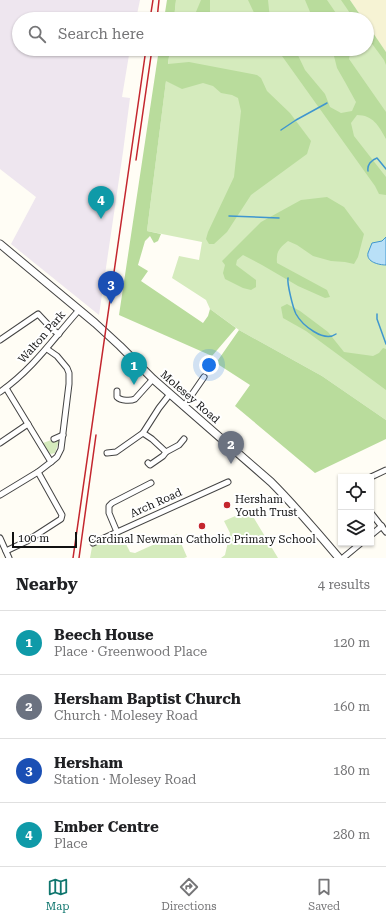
<!DOCTYPE html>
<meta charset="utf-8">
<style>
body{margin:0;font-family:"Roboto Serif",serif;background:#f6f6f6;color:#202124}
.controls{position:absolute;right:12px;bottom:12px;display:grid;overflow:hidden;border-radius:0px;box-shadow:0 1px 3px #0004}
.controls button{width:36px;height:36px;display:grid;place-items:center;padding:0;border:0;border-bottom:1px solid #e0e0e0;background:#fff;color:#202124;font:20px sans-serif}
.scale{position:absolute;left:12px;bottom:10px;width:65px;box-sizing:border-box;padding-left:4px;border:2px solid #111;border-top:0;font-size:11px;line-height:14px;white-space:nowrap;color:#111;-webkit-text-stroke:3px #fff;paint-order:stroke}
.you{position:absolute;left:209px;top:365px;width:14px;height:14px;margin:-10px;border:3px solid #fff;border-radius:50%;background:#1a73e8;box-shadow:0 0 0 6px #1a73e833}
.badge{display:grid;place-items:center;width:26px;height:26px;border-radius:50%;background:#0f766e;color:#fff;font-size:13px;font-weight:700}
.pin{position:absolute;translate:-50% -33px;filter:drop-shadow(0 1px 2px #0008)}
.pin::after{content:'';position:absolute;top:21px;width:14px;height:12px;background:inherit;clip-path:polygon(0 0,100% 0,50% 100%)}
.list{margin:0;padding:0;list-style:none}
h2{display:flex;justify-content:space-between;align-items:center;height:52px;margin:0;padding:0 16px;font-size:17px}
h2 small{font-size:13px;font-weight:400;color:#757577}
.list li{display:grid;grid-template-columns:26px 1fr auto;gap:12px;align-items:center;box-sizing:border-box;height:64px;padding:0 16px;border-top:1px solid #e0e0e0}
.list b{display:block;font-size:15px;white-space:nowrap}
.list p{margin:0;font-size:13px;white-space:nowrap;color:#757577}
.list em{font-size:13px;font-style:normal;color:#757577}
.icon{flex:none;width:22px;height:22px;fill:none;stroke:currentColor;stroke-width:2;stroke-linecap:round;stroke-linejoin:round}
.map{position:relative;flex:none;width:386px;height:558px;overflow:hidden}
.search{position:absolute;background:#fff;box-shadow:0 1px 3px #0004;left:12px;right:12px;top:12px;height:44px;display:flex;align-items:center;gap:10px;box-sizing:border-box;padding:0 14px;border-radius:22px;color:#757577;font-size:15px}
.sheet{height:308px;background:#fff}
nav{display:flex;justify-content:space-around;align-items:center;box-sizing:border-box;height:56px;border-top:1px solid #e0e0e0;background:#fff;font-size:11px;color:#757577}
nav a{display:grid;justify-items:center;gap:2px}
nav .on{color:#0f766e}
.map>svg:first-child{display:block}
.industrial{fill:#eee6ef}
.farmland{fill:#f6f3d4}
.green{fill:#d5ebbd}
.forest{fill:#b9dc9c}
.water{fill:#b9e0f7;stroke:#3f96cf}
.lines{fill:none;stroke-linecap:round;stroke-linejoin:round}
.stream{stroke:#3f96cf;stroke-width:1.5}
.minor-casing{stroke:#444;stroke-width:7}
.tertiary-casing{stroke:#444;stroke-width:9}
.minor{stroke:#fff;stroke-width:5}
.tertiary{stroke:#fff;stroke-width:7}
.rail{stroke:#c4262e;stroke-width:1.5}
.poi-dot{fill:#c4262e;stroke:#fff;stroke-width:1.5}
.labels{text-anchor:middle;dominant-baseline:central;stroke-width:4;stroke-linejoin:round;paint-order:stroke}
.street-label{font-size:11px;fill:#111;stroke:#fff}
.poi-label{font-size:11px;fill:#111;stroke:#fff;text-anchor:start}
</style>
<div class="map">
<svg width="386" height="558" viewBox="0 0 386 558">
<rect width="100%" height="100%" fill="#fffdf5"/>
<!-- industrial -->
<path class="industrial" d="M0,0H140L136,19H19V49H130L122,97L130,98L123,152L99,315L11,244L36,197L0,169Z"/>
<!-- farmland -->
<path class="farmland" d="M350,0H386V52L367,25V19H363Z"/>
<!-- green -->
<g class="green">
<path d="M176,0H344L357,19H174Z"/>
<path d="M367,33L386,60V420L322,376L239,330L210,309L206,300L172,278L179,256L199,260L202,242L147,231L170,49H367Z"/>
<path d="M54,439H57L59,441L55,453L51,454L48,452L43,443Z"/>
<path d="M249,510L278,558H221L225,555L230,533L224,521Z"/>
<path d="M121,534L130,552L135,553L177,534L187,557L184,558H90L92,547Z"/>
</g>
<!-- forest -->
<g class="forest">
<path d="M167,0H176L174,19H164Z"/>
<path d="M201,0H210V19H193Z"/>
<path d="M248,0H268L270,19H257Z"/>
<path d="M305,0H327L340,19H313Z"/>
<path d="M341,0H350L363,19H354Z"/>
<path d="M367,24L386,52V65L384,60L367,37Z"/>
<path d="M159,49H170L168,64L189,62L257,75L261,78L267,91L290,113L311,141L307,154L251,195L227,232L214,244H209L206,239L208,232L234,177L241,111L238,98L232,95L221,93L213,86L203,83L182,89L166,81L147,231L161,234L158,241L154,243L150,236L145,241L138,265L148,271L141,281L203,323L208,316L210,309L236,328L212,356L119,315Z"/>
<path d="M277,49H295L305,70L325,94L330,107L341,113L352,111L356,102L345,82L337,68L333,52L330,49H354L350,53L349,59L386,112V139C379,126 373,115 357,115L351,123L354,136L386,177V195L379,194L375,186Z"/>
<path d="M327,197L344,207L364,234L358,257L354,264L345,262L331,261L313,256L297,245L288,241C279,248 276,252 277,263L327,290L330,297L325,298L298,286L262,265L243,255L237,260L236,265L256,280V287L251,290L243,288L225,279L223,273L225,265L222,261L261,222L301,200Z"/>
<path d="M287,304L300,311L328,332L344,352L373,356L379,353L383,348L386,349V390L306,331L283,318L281,307Z"/>
<path d="M239,330L322,376L386,420V439L315,473L235,406L250,385L216,363Z"/>
</g>
<!-- water -->
<path class="water" d="M386,237V265C379,265 366,262 368,253C369,250 371,246 372,243L382,241Z"/>
<g class="lines">
<!-- stream -->
<g class="stream">
<path d="M281,130L296,120L327,103"/>
<path d="M368,171C367,165 371,160 377,158L386,169"/>
<path d="M229,216L279,218"/>
<path d="M288,278C287,284 293,308 296,314C302,325 324,343 336,334"/>
<path d="M377,314V319L386,344"/>
</g>
<defs>
<g id="minor">
<path d="M0,340L38,314L53,330L59,334"/>
<path d="M6,388L51,462"/>
<path d="M117,391V397C121,401 131,401 135,399L153,379"/>
<path d="M0,392C33,369 53,339 79,310"/>
<path d="M184,406L204,377"/>
<path d="M143,433L152,439L166,452L163,456L150,465L148,463"/>
<path d="M54,439L63,435"/>
<path d="M0,443L28,424"/>
<path d="M166,452L179,445L184,439"/>
<path d="M107,453L116,452L143,433L159,408L170,394"/>
<path d="M371,477L386,470"/>
<path d="M0,495L38,472L51,462L57,457L61,449L69,384V373L67,368L57,356L47,349"/>
<path d="M371,513L386,532"/>
<path d="M117,532L109,513V506L112,503L151,483"/>
<path d="M371,535L382,526"/>
<path d="M0,538L9,558"/>
<path d="M93,543L228,482"/>
<path d="M6,551L27,541L61,519L62,515L38,472"/>
<path d="M343,558L361,543"/>
</g>
<path id="tertiary" d="M0,244L95,323L120,346L153,379L271,482C295,506 317,532 339,558"/>
</defs>
<!-- minor casing -->
<use href="#minor" class="minor-casing"/>
<!-- tertiary casing -->
<use href="#tertiary" class="tertiary-casing"/>
<!-- minor -->
<use href="#minor" class="minor"/>
<!-- tertiary -->
<use href="#tertiary" class="tertiary"/>
<!-- rail -->
<g class="rail">
<path d="M150,19L153,0"/>
<path d="M157,19L159,0"/>
<path d="M136,160L152,49"/>
<path d="M73,558L146,49"/>
<path d="M79,558L96,435"/>
</g>
</g>
<!-- markers -->
<g class="poi-dot">
<circle cx="227" cy="505" r="4"/>
<circle cx="202" cy="526" r="4"/>
</g>
<g class="labels">
<!-- street labels -->
<g class="street-label">
<text transform="translate(42 337) rotate(-49)">Walton Park</text>
<text transform="translate(190 397) rotate(41)">Molesey Road</text>
<text transform="translate(156 503) rotate(-24)">Arch Road</text>
</g>
<!-- poi labels -->
<g class="poi-label">
<text x="235" y="499">Hersham<tspan x="235" dy="13">Youth Trust</tspan></text>
<text x="202" y="539" text-anchor="middle">Cardinal Newman Catholic Primary School</text>
</g>
</g>
</svg>
<div class="controls">
<button><svg class="icon" aria-label="locate" viewBox="0 0 24 24"><circle cx="12" cy="12" r="6"/><path d="M12 2v4M12 18v4M2 12h4M18 12h4"/></svg></button>
<button><svg class="icon" aria-label="layers" viewBox="0 0 24 24"><path d="M12 4l9 5-9 5-9-5zM3 14l9 5 9-5"/></svg></button>
</div>
<div class="scale">100 m</div>
<div class="you"></div>
<div class="pin badge" style="left:134px;top:385px;background:#0f9aa8">1</div>
<div class="pin badge" style="left:231px;top:464px;background:#6b7280">2</div>
<div class="pin badge" style="left:111px;top:304px;background:#1a4fb4">3</div>
<div class="pin badge" style="left:101px;top:219px;background:#0f9aa8">4</div>
<div class="search"><svg class="icon" aria-label="search" viewBox="0 0 24 24"><circle cx="10" cy="10" r="6"/><path d="M15 15l6 6"/></svg>Search here</div>
</div>
<section class="sheet">
<h2>Nearby<small>4 results</small></h2>
<ul class="list">
<li><span class="badge" style="background:#0f9aa8">1</span><div><b>Beech House</b><p>Place · Greenwood Place</p></div><em>120 m</em></li>
<li><span class="badge" style="background:#6b7280">2</span><div><b>Hersham Baptist Church</b><p>Church · Molesey Road</p></div><em>160 m</em></li>
<li><span class="badge" style="background:#1a4fb4">3</span><div><b>Hersham</b><p>Station · Molesey Road</p></div><em>180 m</em></li>
<li><span class="badge" style="background:#0f9aa8">4</span><div><b>Ember Centre</b><p>Place</p></div><em>280 m</em></li>
</ul>
</section>
<nav>
<a class="on"><svg class="icon" aria-label="map" viewBox="0 0 24 24"><path d="M3 6l6-2 6 2 6-2v14l-6 2-6-2-6 2zM9 4v14M15 6v14"/></svg>Map</a>
<a><svg class="icon" aria-label="directions" viewBox="0 0 24 24"><path d="M12 3l9 9-9 9-9-9zM9 14v-3h6M13 9l2 2-2 2"/></svg>Directions</a>
<a><svg class="icon" aria-label="saved" viewBox="0 0 24 24"><path d="M7 4h10v16l-5-4-5 4z"/></svg>Saved</a>
</nav>
